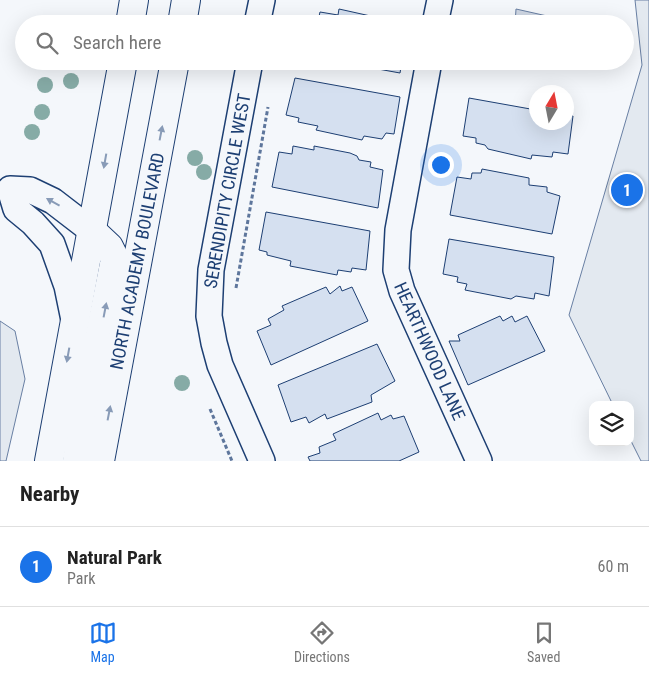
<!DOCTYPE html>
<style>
body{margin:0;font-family:"Roboto Condensed",sans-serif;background:#f6f6f6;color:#222}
.controls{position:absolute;right:15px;bottom:15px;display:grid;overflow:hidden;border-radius:10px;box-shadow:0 5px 20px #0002}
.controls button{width:45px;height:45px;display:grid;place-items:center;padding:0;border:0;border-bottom:1px solid #e0e0e0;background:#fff;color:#222;font:25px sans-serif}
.compass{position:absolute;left:529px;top:85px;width:45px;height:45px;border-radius:50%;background:#fff;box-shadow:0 5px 20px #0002;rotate:10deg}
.you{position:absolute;left:440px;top:164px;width:18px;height:18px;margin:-12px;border:4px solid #fff;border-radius:50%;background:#1a73e8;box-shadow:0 0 0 8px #1a73e833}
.badge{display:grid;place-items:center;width:32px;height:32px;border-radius:50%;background:#1a73e8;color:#fff;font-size:16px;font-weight:700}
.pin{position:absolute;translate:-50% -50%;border:2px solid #fff;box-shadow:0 1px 5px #0006}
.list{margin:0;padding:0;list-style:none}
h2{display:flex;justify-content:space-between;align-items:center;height:65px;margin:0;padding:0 20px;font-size:21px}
h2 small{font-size:16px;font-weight:400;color:#767676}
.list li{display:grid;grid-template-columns:32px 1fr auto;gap:15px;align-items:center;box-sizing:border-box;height:80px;padding:0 20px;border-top:1px solid #e0e0e0}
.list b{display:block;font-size:19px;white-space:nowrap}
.list p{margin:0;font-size:16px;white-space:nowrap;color:#767676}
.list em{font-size:16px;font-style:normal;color:#767676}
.icon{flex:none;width:28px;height:28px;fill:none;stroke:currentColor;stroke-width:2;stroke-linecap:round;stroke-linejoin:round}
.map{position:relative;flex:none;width:649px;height:461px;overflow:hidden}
.search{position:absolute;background:#fff;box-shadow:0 5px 20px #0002;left:15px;right:15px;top:15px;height:55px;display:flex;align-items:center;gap:12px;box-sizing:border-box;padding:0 18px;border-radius:28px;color:#767676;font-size:19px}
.sheet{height:145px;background:#fff}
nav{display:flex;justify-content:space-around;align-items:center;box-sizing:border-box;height:70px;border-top:1px solid #e0e0e0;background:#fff;font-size:14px;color:#767676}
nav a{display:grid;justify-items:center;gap:2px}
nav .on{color:#1a73e8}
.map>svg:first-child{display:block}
.green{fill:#e3e9f0;stroke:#687fa3}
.water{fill:#cfd7e4;stroke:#687fa3}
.building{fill:#d5e0f0;stroke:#1d3f73}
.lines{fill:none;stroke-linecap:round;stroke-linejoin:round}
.minor-casing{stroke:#1d3f73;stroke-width:28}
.major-casing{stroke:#1d3f73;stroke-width:30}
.highway-casing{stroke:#1d3f73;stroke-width:30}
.path{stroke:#5e769c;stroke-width:3;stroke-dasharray:4 2.5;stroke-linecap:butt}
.minor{stroke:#f4f7fb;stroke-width:25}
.major{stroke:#f4f7fb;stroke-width:28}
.highway{stroke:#f4f7fb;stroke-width:28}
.tree{fill:#86aba6}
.oneway{fill:#889bb7}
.labels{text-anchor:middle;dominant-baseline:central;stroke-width:4;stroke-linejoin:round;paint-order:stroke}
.street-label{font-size:18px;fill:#1d3f73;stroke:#f4f7fb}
</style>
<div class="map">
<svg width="649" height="461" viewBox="0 0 649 461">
<rect width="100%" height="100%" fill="#f4f7fb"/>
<!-- green -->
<g class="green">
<path d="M635,0H649V461H641L630,439V405H613L569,315L642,65Z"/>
<path d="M0,321L15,331L25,379L6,461H0Z"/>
</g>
<!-- water -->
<path class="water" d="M516,9L556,18L555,24H515Z"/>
<!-- building -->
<g class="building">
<path d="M339,9L384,19V24H301V22L318,21L320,12L338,15Z"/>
<path d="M334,61H402L400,73Z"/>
<path d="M295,78L400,97L394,134L386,133L382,139L364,136L362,140L316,130L318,126L298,122L299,118L286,115Z"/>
<path d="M469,98L536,110V122H566V115L573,116L568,154L553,152L552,157L532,155L531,159L488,149L485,145L476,143V138L463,136Z"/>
<path d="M293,146L314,150V146L350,153L357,156L359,160L371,162L370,167L383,170L378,208L272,187L279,152L292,154Z"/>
<path d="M482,169L529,178V185L547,187V192L560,196L552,234L450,215L457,177L471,179L472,173H481Z"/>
<path d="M266,212L370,231L366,270L352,268L351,272L338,270L337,275L290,266L291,261L267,255V252L259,250Z"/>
<path d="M449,239L554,257L549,296L535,293L534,299L516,296L511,299L465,290L467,284L457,282L458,277L443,274Z"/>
<path d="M340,286L342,291L352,287L368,321L271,365L257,331L271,325L268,319L284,310L282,306L326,287L330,294Z"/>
<path d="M500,316L503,321L512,316L515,322L527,316L545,351L468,385L449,341H460L458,335Z"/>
<path d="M377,344L395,381L371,395L372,402L327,419L325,414L309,423L306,417L291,422L278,385Z"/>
<path d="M378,413L381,420L391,415L393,419L404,416L419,452L399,461H310L308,457L320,453L319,447L336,440L333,434Z"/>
</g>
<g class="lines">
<defs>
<g id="minor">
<path d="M257,24L262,0"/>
<path d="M435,24L440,0"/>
<path d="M250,61L211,270L209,316L214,343L220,365L262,461"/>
<path d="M429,61L398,230L396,270L402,291L479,461"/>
<path d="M74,320L67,286L52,244L33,223L16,209L10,189L30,190L53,201L92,231"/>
</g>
<path id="major" d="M77,461L83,419L115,259L109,247L92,231"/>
<g id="highway">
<path d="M130,24L134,0"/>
<path d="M182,24L186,0"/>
<path d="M49,461L123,61"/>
<path d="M100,461L175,61"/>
</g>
</defs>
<!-- minor casing -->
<use href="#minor" class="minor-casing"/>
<!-- major casing -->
<use href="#major" class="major-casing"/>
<!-- highway casing -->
<use href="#highway" class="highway-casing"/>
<!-- path -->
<g class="path">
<path d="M236,288L268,107"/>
<path d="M210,409L232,461"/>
</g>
<!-- minor -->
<use href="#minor" class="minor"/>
<!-- major -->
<use href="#major" class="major"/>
<!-- highway -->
<use href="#highway" class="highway"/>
</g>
<!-- trees -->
<g class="tree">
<circle cx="71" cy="81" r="8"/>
<circle cx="45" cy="85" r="8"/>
<circle cx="42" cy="112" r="8"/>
<circle cx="32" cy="132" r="8"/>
<circle cx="195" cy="158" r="8"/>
<circle cx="204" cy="172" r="8"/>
<circle cx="182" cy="383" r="8"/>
</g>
<!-- one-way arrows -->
<defs><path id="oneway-solid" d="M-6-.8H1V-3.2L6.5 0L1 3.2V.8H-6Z" transform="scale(1.25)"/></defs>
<g class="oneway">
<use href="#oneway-solid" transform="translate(161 133) rotate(-79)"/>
<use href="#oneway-solid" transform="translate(105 161) rotate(100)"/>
<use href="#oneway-solid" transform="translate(53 202) rotate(-151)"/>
<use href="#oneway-solid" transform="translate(105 310) rotate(-79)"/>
<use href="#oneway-solid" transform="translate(68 355) rotate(100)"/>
<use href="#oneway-solid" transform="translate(109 413) rotate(-79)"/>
</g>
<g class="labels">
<!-- street labels -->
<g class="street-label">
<text transform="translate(227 191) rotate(-80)">SERENDIPITY CIRCLE WEST</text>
<text transform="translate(137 261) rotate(-79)">NORTH ACADEMY BOULEVARD</text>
<text transform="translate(430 351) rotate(66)">HEARTHWOOD LANE</text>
</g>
</g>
</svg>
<div class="controls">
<button><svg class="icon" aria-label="layers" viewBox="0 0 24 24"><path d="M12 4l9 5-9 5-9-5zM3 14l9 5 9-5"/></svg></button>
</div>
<svg class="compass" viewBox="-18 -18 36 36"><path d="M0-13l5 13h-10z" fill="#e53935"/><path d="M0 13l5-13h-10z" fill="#767676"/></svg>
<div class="you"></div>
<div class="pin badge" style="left:627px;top:190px">1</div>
<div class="search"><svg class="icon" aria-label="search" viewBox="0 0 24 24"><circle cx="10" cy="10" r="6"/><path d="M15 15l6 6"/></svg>Search here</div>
</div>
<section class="sheet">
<h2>Nearby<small></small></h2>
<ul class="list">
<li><span class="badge">1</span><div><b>Natural Park</b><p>Park</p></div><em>60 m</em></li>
</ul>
</section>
<nav>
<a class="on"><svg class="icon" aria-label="map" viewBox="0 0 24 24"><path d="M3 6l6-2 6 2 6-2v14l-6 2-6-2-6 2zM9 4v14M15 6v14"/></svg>Map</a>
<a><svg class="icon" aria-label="directions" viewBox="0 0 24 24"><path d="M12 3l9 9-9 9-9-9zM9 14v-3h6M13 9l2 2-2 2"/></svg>Directions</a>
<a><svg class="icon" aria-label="saved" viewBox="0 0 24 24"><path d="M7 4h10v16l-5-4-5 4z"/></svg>Saved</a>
</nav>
